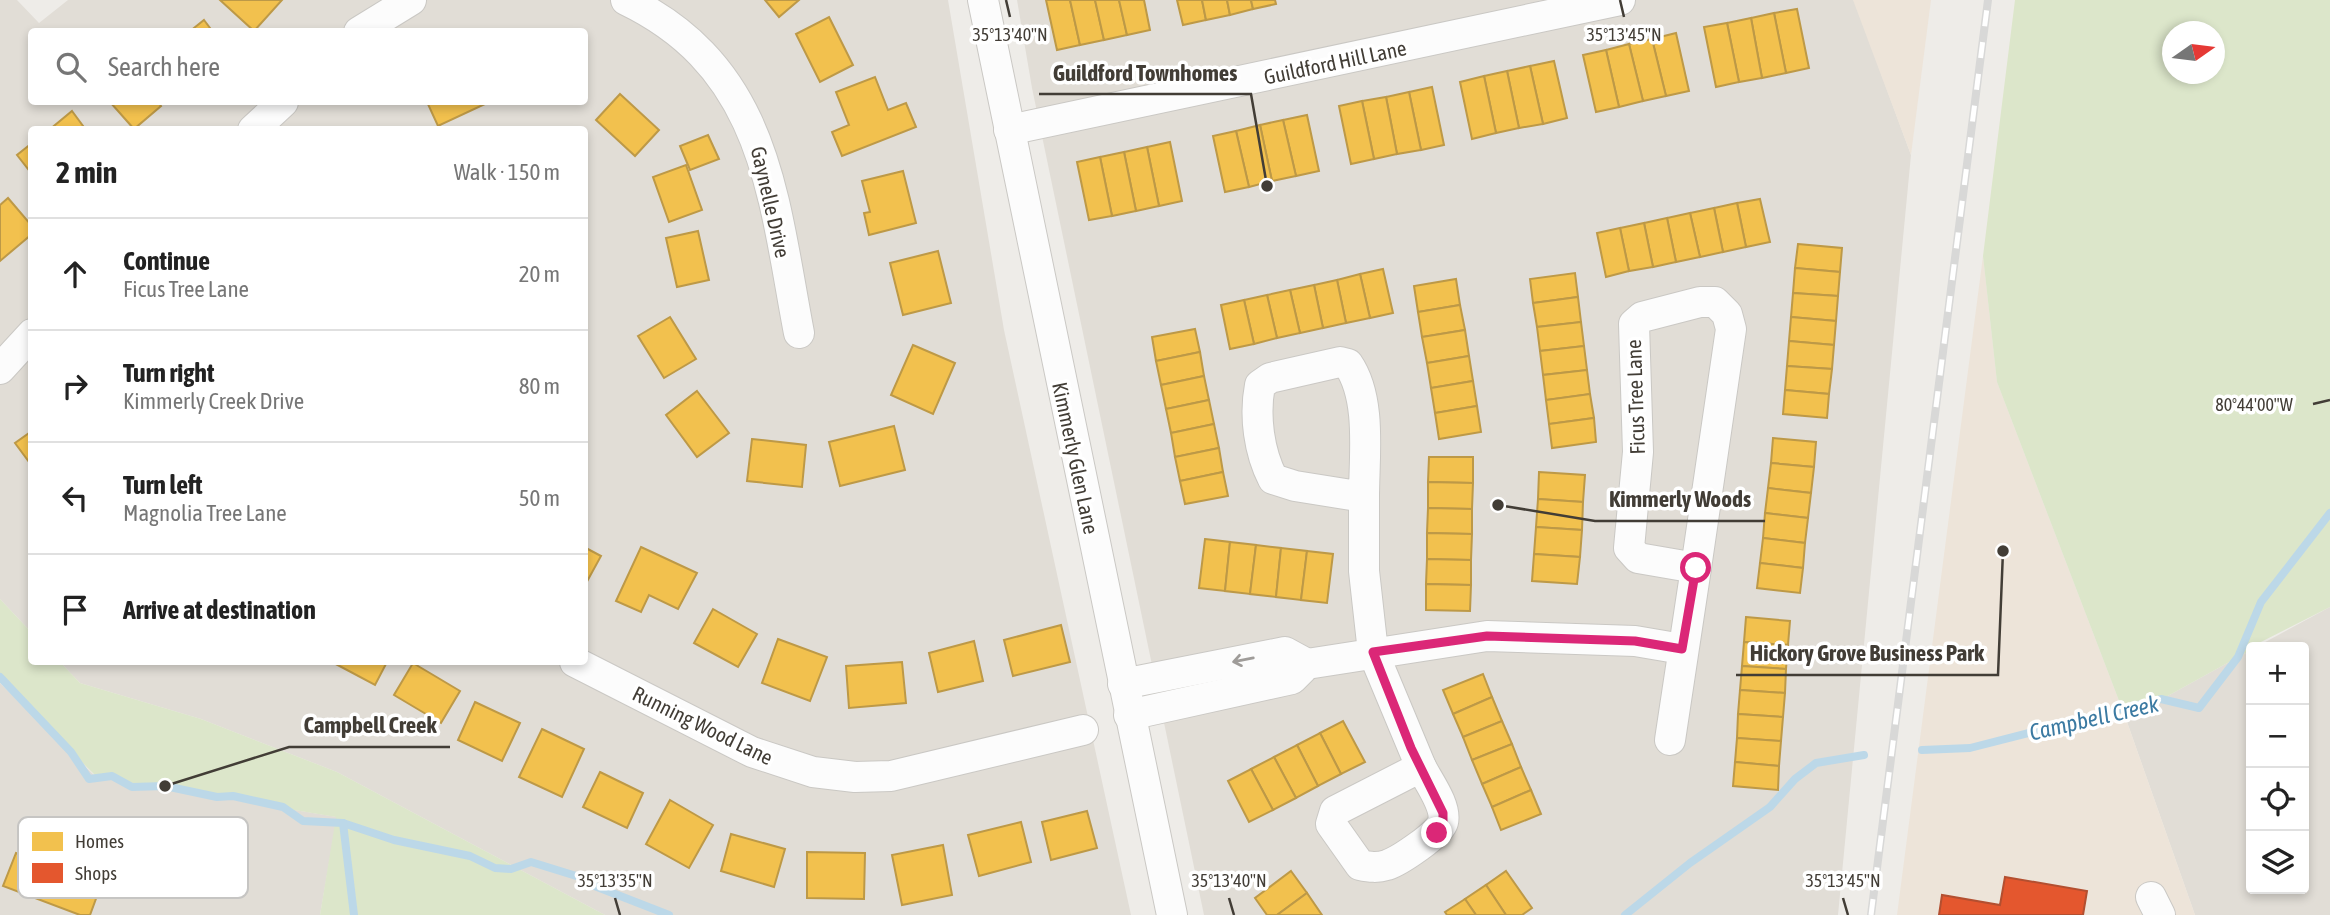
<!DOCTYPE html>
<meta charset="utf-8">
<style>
body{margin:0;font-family:"Asap Condensed",sans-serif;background:#f6f6f6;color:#222}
.controls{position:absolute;right:21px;bottom:21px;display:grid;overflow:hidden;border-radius:7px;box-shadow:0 4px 10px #0003}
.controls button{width:63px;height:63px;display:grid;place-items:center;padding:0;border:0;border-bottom:2px solid #e0e0e0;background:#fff;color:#222;font:35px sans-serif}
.compass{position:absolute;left:2162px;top:21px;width:63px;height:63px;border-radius:50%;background:#fff;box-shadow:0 4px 10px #0003;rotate:76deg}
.stop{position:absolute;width:21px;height:21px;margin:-16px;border:5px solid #db2777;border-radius:50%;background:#fff}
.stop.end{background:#db2777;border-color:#fff;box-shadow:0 2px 7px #0008}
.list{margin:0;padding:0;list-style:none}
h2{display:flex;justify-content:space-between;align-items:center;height:91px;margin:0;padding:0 28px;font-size:30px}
h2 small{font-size:23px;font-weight:400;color:#767676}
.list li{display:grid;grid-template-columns:46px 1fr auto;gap:21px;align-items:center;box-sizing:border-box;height:112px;padding:0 28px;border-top:2px solid #e0e0e0}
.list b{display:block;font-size:26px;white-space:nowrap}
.list p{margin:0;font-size:23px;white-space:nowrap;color:#767676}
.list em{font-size:23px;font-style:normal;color:#767676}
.icon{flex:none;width:38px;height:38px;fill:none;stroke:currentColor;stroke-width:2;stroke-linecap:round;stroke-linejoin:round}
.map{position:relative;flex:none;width:2330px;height:915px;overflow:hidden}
.search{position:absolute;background:#fff;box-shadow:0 4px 10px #0003;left:28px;top:28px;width:560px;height:77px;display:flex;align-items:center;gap:18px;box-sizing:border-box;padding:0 24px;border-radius:7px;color:#767676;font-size:26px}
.panel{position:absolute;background:#fff;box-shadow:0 4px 10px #0003;left:28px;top:126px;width:560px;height:539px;border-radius:7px}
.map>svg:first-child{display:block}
.residential{fill:#e1ddd6;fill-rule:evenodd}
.commercial{fill:#ede4d9}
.green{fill:#dce6ca;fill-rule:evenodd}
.homes{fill:#f2c14e;stroke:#bd9947;stroke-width:2}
.shops{fill:#e4572e;stroke:#b34f30;stroke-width:2}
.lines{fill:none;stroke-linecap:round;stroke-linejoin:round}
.stream{stroke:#bcd8e8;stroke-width:8}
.minor-casing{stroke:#cac8c4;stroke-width:32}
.minor{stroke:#fcfcfc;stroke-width:30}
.rail-casing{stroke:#d8d8d7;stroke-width:8}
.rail{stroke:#fff;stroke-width:5;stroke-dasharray:16;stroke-linecap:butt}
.oneway{stroke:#9f9c99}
.route{stroke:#db2777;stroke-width:9}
.ticks{fill:none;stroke:#423d36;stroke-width:2.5}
.labels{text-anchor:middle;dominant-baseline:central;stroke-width:7;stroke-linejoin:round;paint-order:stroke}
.street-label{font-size:21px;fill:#423d36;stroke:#fff}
.water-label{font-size:23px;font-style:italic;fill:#3b7aa2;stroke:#fff}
.key{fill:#fff;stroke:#c6c5c3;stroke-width:2}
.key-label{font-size:19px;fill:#423d36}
.ticks-label{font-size:18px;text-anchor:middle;fill:#423d36;stroke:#fff;stroke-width:7;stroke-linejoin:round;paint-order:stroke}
.leader{fill:none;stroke:#423d36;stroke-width:2.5}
.callout-dot{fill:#423d36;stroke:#fff;stroke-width:2.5}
.callout-label{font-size:23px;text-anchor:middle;font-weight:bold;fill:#423d36;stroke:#fff;stroke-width:7;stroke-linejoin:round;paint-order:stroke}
</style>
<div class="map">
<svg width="2330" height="915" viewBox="0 0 2330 915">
<rect width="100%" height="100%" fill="#eeece8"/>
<!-- residential -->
<g class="residential">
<path d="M0,0H17L39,23L68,0H948L1004,330L1131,915H605L337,772L201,719L80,683L60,662H584V130H32L31,632L0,599ZM32,32H584V102H32Z"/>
<path d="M1017,0H1854L1911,155L1838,915H1204L1032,88Z"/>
<path d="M2330,607V915H2195L2126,719L2251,650V889H2304V647H2256Z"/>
<path d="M0,683L96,777L337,817L320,915H0Z"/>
</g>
<!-- commercial -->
<g class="commercial">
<path d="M1853,0H1931L1911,155Z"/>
<path d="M1983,256L1997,382L2126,719L2195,915H1897Z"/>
</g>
<!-- green -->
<g class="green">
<path d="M2015,0H2330V607L2251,647V650L2126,719L1997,382L1983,256ZM2172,32H2214V74H2172Z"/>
<path d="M0,599L31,632L32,662H60L80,683L201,719L337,772L605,915H320L336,817L97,777L0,682Z"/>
</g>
<!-- homes -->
<g class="homes">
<path d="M220,0H282L254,31Z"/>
<path d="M765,0H799L779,17Z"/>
<path d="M1046,0H1070L1080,45L1057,50Z"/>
<path d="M1070,0H1095L1104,40L1080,45Z"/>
<path d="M1095,0H1119L1127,35L1104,40Z"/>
<path d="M1119,0H1144L1150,30L1127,35Z"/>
<path d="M1177,0H1202L1206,20L1183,25Z"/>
<path d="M1202,0H1227L1230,15L1206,20Z"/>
<path d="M1227,0H1251L1253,9L1230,15Z"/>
<path d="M1251,0H1275L1276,4L1253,9Z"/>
<path d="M1797,9L1809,68L1786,73L1774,13Z"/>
<path d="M1774,13L1786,73L1762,78L1751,18Z"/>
<path d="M829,17L853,65L820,82L796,34Z"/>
<path d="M1751,18L1762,78L1739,82L1727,23Z"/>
<path d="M204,20L213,32H189Z"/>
<path d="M1727,23L1739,82L1716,87L1704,27Z"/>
<path d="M1676,33L1689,91L1666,96L1652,39Z"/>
<path d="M1652,39L1666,96L1643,101L1629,44Z"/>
<path d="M1629,44L1643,101L1619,107L1606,50Z"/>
<path d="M1606,50L1619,107L1596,112L1583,55Z"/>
<path d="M1554,61L1567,118L1543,124L1530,66Z"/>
<path d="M1530,66L1543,124L1519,128L1507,71Z"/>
<path d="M1507,71L1519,128L1496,133L1484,76Z"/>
<path d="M1484,76L1496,133L1472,139L1460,82Z"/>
<path d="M875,77L888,110L906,103L916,127L842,156L832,132L849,125L836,92Z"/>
<path d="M1432,87L1444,145L1421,150L1409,92Z"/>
<path d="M1409,92L1421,150L1397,154L1386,97Z"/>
<path d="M620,94L659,130L635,156L596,120Z"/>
<path d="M1386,97L1397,154L1374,159L1362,101Z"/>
<path d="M1362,101L1374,159L1351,164L1339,106Z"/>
<path d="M110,102H158L161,106L134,129Z"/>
<path d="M427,102H484L485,104L438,126Z"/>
<path d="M72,111L86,130H49Z"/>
<path d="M1307,115L1319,171L1296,176L1283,120Z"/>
<path d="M1283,120L1296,176L1272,181L1260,125Z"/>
<path d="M1260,125L1272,181L1249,187L1236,131Z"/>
<path d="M1236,131L1249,187L1225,192L1213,136Z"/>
<path d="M708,135L719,159L690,170L680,146Z"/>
<path d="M1170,142L1182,201L1159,206L1147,147Z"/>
<path d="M32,143V174L17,155Z"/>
<path d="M1147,147L1159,206L1136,211L1124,152Z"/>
<path d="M1124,152L1136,211L1112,216L1100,157Z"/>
<path d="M1100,157L1112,216L1089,220L1077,162Z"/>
<path d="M686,165L702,210L669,222L653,177Z"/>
<path d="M903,171L916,223L869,235L864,213L870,212L862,181Z"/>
<path d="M8,198L32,226V234L0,261V205Z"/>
<path d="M1760,199L1770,242L1746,247L1737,203Z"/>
<path d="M1737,203L1746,247L1723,252L1714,208Z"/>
<path d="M1714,208L1723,252L1700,257L1690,213Z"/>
<path d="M1690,213L1700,257L1676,262L1667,218Z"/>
<path d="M1667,218L1676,262L1653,267L1644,223Z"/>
<path d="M1644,223L1653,267L1629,271L1620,228Z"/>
<path d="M1620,228L1629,271L1606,277L1597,233Z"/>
<path d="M698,231L709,280L677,287L666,238Z"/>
<path d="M1798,244L1842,248L1840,272L1795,268Z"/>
<path d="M938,251L951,303L903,315L890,263Z"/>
<path d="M1795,268L1840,272L1838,296L1793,293Z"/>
<path d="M1383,269L1393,313L1370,318L1360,274Z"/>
<path d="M1575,273L1578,297L1533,303L1530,279Z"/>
<path d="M1360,274L1370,318L1346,323L1337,280Z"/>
<path d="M1456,279L1460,305L1418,312L1414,286Z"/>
<path d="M1337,280L1346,323L1323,328L1314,285Z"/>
<path d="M1314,285L1323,328L1300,333L1290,290Z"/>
<path d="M1290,290L1300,333L1277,338L1267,295Z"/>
<path d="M1793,293L1838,296L1836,321L1791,317Z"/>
<path d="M1267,295L1277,338L1254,344L1244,300Z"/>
<path d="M1578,297L1581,322L1537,327L1533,303Z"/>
<path d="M1244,300L1254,344L1230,349L1221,305Z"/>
<path d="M1460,305L1465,330L1422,337L1418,312Z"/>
<path d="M670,317L696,359L664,378L638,336Z"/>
<path d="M1791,317L1836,321L1834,345L1789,341Z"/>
<path d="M1581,322L1584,346L1540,351L1537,327Z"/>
<path d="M1195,329L1200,352L1156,361L1152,337Z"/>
<path d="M1465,330L1469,356L1427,363L1422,337Z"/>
<path d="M1789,341L1834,345L1832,369L1787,366Z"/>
<path d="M913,345L955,363L933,414L891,395Z"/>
<path d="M1584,346L1587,370L1543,375L1540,351Z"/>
<path d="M1200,352L1204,376L1161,385L1156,361Z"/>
<path d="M1469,356L1473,381L1431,388L1427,363Z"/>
<path d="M1787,366L1832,369L1829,394L1785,390Z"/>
<path d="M1587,370L1590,394L1546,400L1543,375Z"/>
<path d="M1204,376L1209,400L1166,409L1161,385Z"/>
<path d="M1473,381L1477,406L1435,413L1431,388Z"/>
<path d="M1785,390L1829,394L1827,418L1783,414Z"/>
<path d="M697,391L729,433L697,457L666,415Z"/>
<path d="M1590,394L1594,418L1549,424L1546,400Z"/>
<path d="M1209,400L1214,424L1171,433L1166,409Z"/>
<path d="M1477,406L1481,432L1439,439L1435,413Z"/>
<path d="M1594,418L1596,442L1552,448L1549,424Z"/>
<path d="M1214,424L1219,448L1175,457L1171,433Z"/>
<path d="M894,426L905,470L840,486L829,442Z"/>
<path d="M32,431V466L15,443Z"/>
<path d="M1773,438L1816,442L1814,467L1771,463Z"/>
<path d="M752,439L806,445L802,487L747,481Z"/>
<path d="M1219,448L1223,472L1180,481L1175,457Z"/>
<path d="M1429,457H1473V483L1428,482Z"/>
<path d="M1771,463L1814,467L1811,493L1768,488Z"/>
<path d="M1223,472L1228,496L1185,504L1180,481Z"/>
<path d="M1539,472L1585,475L1583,502L1538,499Z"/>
<path d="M1428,482L1473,483L1472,509L1428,508Z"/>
<path d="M1768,488L1811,493L1808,518L1765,513Z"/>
<path d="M1538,499L1583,502L1582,530L1536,527Z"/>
<path d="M1428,508L1472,509V534L1427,533Z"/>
<path d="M1765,513L1808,518L1805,543L1763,538Z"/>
<path d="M1536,527L1582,530L1580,557L1534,554Z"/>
<path d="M1427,533L1472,534L1471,560L1427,559Z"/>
<path d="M1763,538L1805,543L1803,568L1760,563Z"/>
<path d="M1205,539L1230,542L1225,591L1199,588Z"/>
<path d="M1230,542L1256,545L1250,594L1225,591Z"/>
<path d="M1256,545L1281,548L1276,597L1250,594Z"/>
<path d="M584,547L601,556L584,587Z"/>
<path d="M641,547L697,573L678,609L649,595L641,612L616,601Z"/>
<path d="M1281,548L1307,551L1301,600L1276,597Z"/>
<path d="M1307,551L1333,554L1327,603L1301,600Z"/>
<path d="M1534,554L1580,557L1577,584L1532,581Z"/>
<path d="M1427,559L1471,560V585L1426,584Z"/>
<path d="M1760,563L1803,568L1800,593L1757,588Z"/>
<path d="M1426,584L1471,585L1470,611L1426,610Z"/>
<path d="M713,609L757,634L738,667L694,643Z"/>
<path d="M1746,617L1790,621L1788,645L1744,642Z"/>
<path d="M1061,625L1070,662L1013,676L1004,640Z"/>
<path d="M778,639L827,657L810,701L762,683Z"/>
<path d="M974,641L983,681L938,692L929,653Z"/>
<path d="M1744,642L1788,645L1786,669L1742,666Z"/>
<path d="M332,662H387L375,685Z"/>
<path d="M902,662L906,703L849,708L846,666Z"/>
<path d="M413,663L460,691L441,723L394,695Z"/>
<path d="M1742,666L1786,669L1785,693L1740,690Z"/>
<path d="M1483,674L1492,697L1453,714L1443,690Z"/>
<path d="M1740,690L1785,693L1783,717L1738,714Z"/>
<path d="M1492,697L1502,721L1463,737L1453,714Z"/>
<path d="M475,702L520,723L502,761L458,740Z"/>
<path d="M1738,714L1783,717L1781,741L1737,738Z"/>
<path d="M1343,721L1365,762L1341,774L1320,733Z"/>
<path d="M1502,721L1512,744L1472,760L1463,737Z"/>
<path d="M542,729L584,749L562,797L519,777Z"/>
<path d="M1320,733L1341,774L1318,786L1297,745Z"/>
<path d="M1737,738L1781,741L1779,766L1735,762Z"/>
<path d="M1512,744L1521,767L1482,784L1472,760Z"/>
<path d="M1297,745L1318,786L1296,798L1274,757Z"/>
<path d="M1274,757L1296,798L1273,810L1251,769Z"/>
<path d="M1735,762L1779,766L1778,790L1733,786Z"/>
<path d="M1521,767L1531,790L1492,807L1482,784Z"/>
<path d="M1251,769L1273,810L1249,822L1228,781Z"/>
<path d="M600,772L643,793L627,828L583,807Z"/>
<path d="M1531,790L1541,814L1501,830L1492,807Z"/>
<path d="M670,800L713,825L689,868L646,844Z"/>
<path d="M1087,811L1097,848L1051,860L1042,822Z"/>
<path d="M1021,822L1031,862L979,876L968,835Z"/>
<path d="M731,834L785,849L774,887L721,871Z"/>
<path d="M943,845L952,895L902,905L892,855Z"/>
<path d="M807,852L865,853L864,899L807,898Z"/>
<path d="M16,853L101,885L90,915H80L3,886Z"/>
<path d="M1291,871L1307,893L1277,915H1267L1255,898Z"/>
<path d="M1506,871L1532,908L1522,915H1506L1486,885Z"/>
<path d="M1486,885L1506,915H1476L1465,899Z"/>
<path d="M1307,893L1322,915H1277Z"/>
<path d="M1465,899L1476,915H1447L1445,912Z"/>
</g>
<!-- shops -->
<path class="shops" d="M2005,877L2087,891L2083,915H1939L1942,895L2000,905Z"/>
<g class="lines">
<!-- stream -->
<g class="stream">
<path d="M0,677L71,752L89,779L112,776L132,787L165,786L217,797L233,796L283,807L303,821L343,823L394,840L470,856L495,868L511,869L531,862L586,879L592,885L669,915"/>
<path d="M1922,750L1970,748L2161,699L2199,708L2238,657L2261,602L2330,513"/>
<path d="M343,823L354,915"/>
<path d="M1625,915L1690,863L1770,807L1795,779L1816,763L1864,755"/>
</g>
<defs>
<g id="minor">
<path d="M626,0C767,68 773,197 799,333"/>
<path d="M983,0L1172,915"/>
<path d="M359,32L411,0"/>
<path d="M253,130L283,102"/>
<path d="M1009,130L1620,0"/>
<path d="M1700,302H1715L1727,314L1731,329L1696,568L1638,558L1629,548L1638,452L1634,324L1642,317Z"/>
<path d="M1340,362L1348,364C1372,399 1364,456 1364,497L1295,486L1273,479C1259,452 1254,416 1260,385L1270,378Z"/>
<path d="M0,369L32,334"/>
<path d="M1364,497V571L1373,652L1421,767"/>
<path d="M575,662L752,752L813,772L855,777L891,776L1083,730"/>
<path d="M1123,684L1285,652L1307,664"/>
<path d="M1129,715L1292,679L1307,664L1487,636L1635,641L1682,649"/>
<path d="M1670,740L1696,568"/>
<path d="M1421,767C1428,781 1447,806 1443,822C1440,834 1399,861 1387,865C1377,868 1370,867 1360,865L1331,824L1335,811Z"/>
<path d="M2151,897L2160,915"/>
</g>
</defs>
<!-- minor casing -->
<use href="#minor" class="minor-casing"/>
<!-- minor -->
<use href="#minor" class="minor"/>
<defs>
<path id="rail" d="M1871,915L1988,0"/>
</defs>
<!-- rail casing -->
<use href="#rail" class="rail-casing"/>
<!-- rail -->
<use href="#rail" class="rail"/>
</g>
<!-- one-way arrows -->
<defs><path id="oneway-shaft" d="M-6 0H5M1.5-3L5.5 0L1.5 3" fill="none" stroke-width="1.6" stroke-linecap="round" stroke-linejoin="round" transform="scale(1.75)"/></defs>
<use class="oneway" href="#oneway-shaft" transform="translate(1243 660) rotate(169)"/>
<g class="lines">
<!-- route -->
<path class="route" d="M1437,833L1443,823V813L1411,748L1373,652L1487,636L1635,641L1682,649L1696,568"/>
</g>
<!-- ticks -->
<path class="ticks" d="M1006,0L1010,17M1620,0L1624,17M2313,404L2330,400M615,898L620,915M1229,898L1234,915M1843,898L1848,915"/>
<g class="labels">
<!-- street labels -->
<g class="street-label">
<text transform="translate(1335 62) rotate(-12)">Guildford Hill Lane</text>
<text transform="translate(771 202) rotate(77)">Gaynelle Drive</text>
<text transform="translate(1635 397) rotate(-92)">Ficus Tree Lane</text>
<text transform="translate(1076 458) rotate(78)">Kimmerly Glen Lane</text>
<text transform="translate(703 725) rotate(26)">Running Wood Lane</text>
</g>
<!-- water labels -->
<g class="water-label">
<text transform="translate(2094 718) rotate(-13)">Campbell Creek</text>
</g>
</g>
<!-- legend -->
<rect x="18" y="817" width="230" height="81" rx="10" class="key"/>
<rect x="32" y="832" width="31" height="19" fill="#f2c14e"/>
<rect x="32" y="863" width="31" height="20" fill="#e4572e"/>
<g class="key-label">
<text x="75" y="848">Homes</text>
<text x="75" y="880">Shops</text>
</g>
<g class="ticks-label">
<text x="1010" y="41">35°13'40"N</text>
<text x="1624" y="41">35°13'45"N</text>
<text x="2254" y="411">80°44'00"W</text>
<text x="615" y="887">35°13'35"N</text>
<text x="1229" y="887">35°13'40"N</text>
<text x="1843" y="887">35°13'45"N</text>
</g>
<!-- callouts -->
<path class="leader" d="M1267 186L1251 94H1039M1498 505L1595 521H1765M2003 551L1998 675H1736M165 786L289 747H450"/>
<g class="callout-dot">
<circle cx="1267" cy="186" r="7"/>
<circle cx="1498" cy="505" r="7"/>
<circle cx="2003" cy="551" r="7"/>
<circle cx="165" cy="786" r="7"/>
</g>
<g class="callout-label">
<text x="1145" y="81">Guildford Townhomes</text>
<text x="1680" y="507">Kimmerly Woods</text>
<text x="1867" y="661">Hickory Grove Business Park</text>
<text x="370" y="733">Campbell Creek</text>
</g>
</svg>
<div class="controls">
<button>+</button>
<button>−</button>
<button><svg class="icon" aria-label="locate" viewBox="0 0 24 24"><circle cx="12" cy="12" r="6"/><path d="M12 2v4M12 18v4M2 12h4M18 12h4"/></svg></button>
<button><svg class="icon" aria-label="layers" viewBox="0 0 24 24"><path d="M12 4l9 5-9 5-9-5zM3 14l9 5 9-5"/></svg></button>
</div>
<svg class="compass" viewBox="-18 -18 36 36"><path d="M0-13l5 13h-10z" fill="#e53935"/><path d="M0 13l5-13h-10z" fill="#767676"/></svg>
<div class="stop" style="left:1696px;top:568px"></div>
<div class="stop end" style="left:1437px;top:833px"></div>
<div class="search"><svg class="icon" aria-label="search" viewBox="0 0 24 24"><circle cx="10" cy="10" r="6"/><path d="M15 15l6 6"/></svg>Search here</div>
<section class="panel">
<h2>2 min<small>Walk · 150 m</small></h2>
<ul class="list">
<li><svg class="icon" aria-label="ahead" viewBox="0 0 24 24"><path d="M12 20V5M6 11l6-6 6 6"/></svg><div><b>Continue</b><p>Ficus Tree Lane</p></div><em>20 m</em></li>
<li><svg class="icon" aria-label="right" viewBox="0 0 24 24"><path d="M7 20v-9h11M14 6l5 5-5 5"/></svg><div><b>Turn right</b><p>Kimmerly Creek Drive</p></div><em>80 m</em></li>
<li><svg class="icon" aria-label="left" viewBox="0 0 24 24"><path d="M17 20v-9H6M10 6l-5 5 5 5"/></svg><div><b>Turn left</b><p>Magnolia Tree Lane</p></div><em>50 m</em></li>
<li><svg class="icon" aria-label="arrive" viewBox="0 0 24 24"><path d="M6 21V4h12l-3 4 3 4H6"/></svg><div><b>Arrive at destination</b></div></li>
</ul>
</section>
</div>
